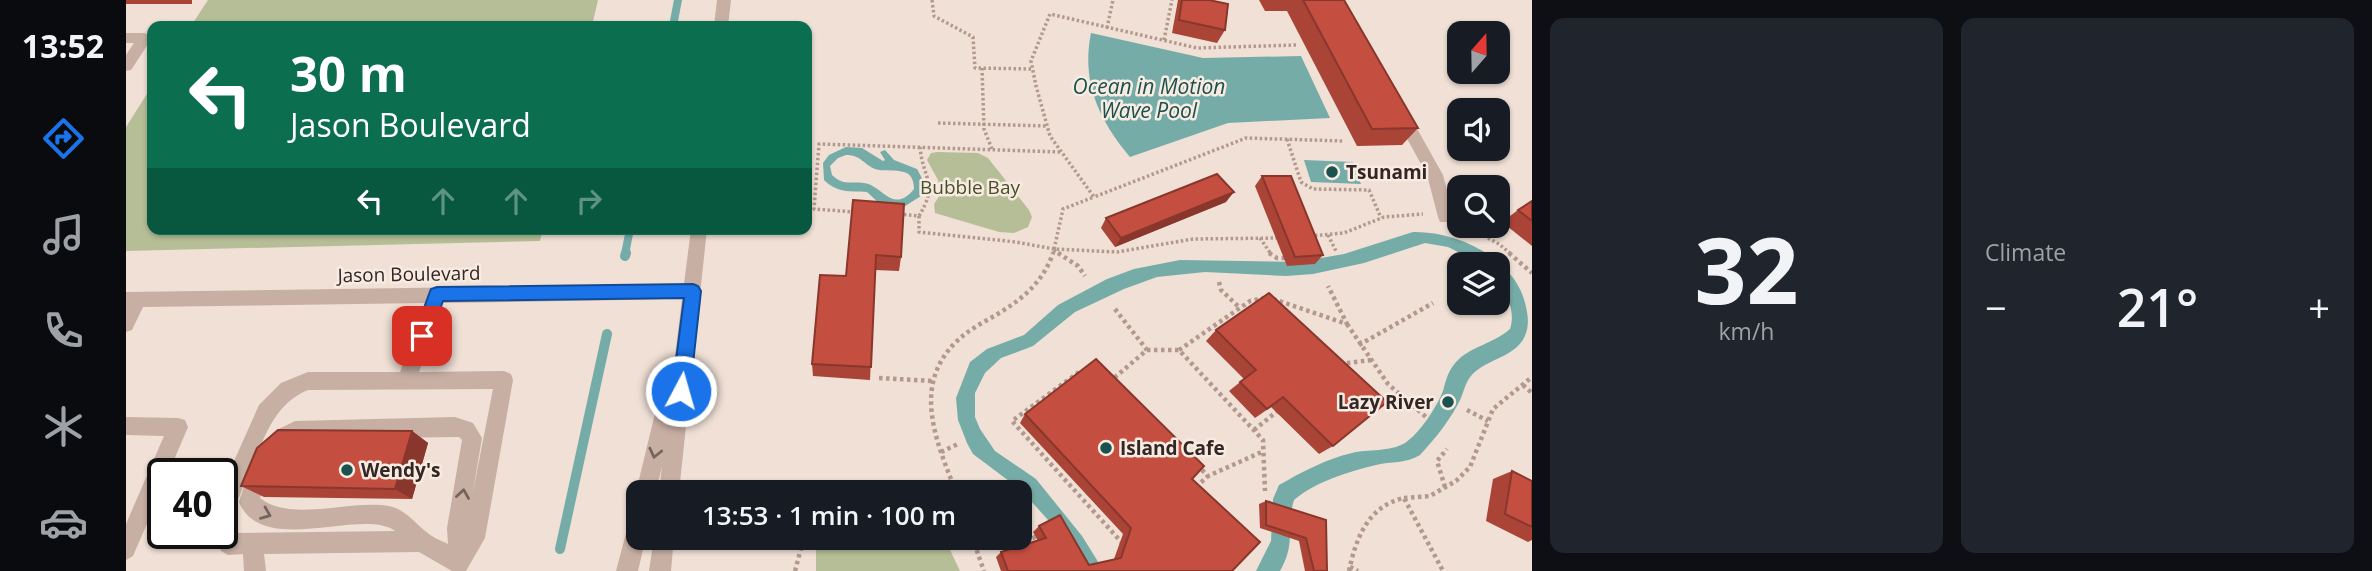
<!DOCTYPE html>
<meta charset="utf-8">
<style>
:root{--surface:#171b24;--page:#20242c;--text:#f1f3f6;--muted:#9ea1a6;--accent:#1a73e8}
body{margin:0;font-family:"Open Sans",sans-serif;background:var(--page);color:var(--text);height:100vh;display:flex;flex-direction:column;font-size:26px;white-space:nowrap}
*{box-sizing:border-box;margin:0}
p{font-size:23px;color:var(--muted)}
.icon{flex:none;width:38px;height:38px;fill:none;stroke:currentColor;stroke-width:2;stroke-linecap:round;stroke-linejoin:round}
.map{position:relative;flex:1;overflow:hidden}
.side{display:flex;flex-direction:column;gap:18px;padding:18px;background:#0d0f14;width:840px}
.side>*{flex:none}
.top-card{position:absolute;left:21px;top:21px;width:665px;height:214px;border-radius:14px;box-shadow:0 2px 5px #0004;background:#0b6e4f;color:#fff;overflow:hidden}
.needle{width:46px;rotate:20deg}
.tools{position:absolute;left:1321px;top:21px;display:grid;gap:14px}
.tools a{display:grid;place-items:center;width:63px;height:63px;border-radius:14px;background:var(--surface);box-shadow:0 2px 5px #0004;font-size:35px}
.speed{position:absolute;left:21px;top:458px;display:flex;gap:14px;font-size:35px;font-weight:700;text-align:center}
.speed>*{display:grid;place-content:center;width:91px;height:91px;border-radius:50%;background:var(--surface);box-shadow:0 2px 5px #0004;line-height:1}
.speed .limit{border:4px solid #111;border-radius:10px;background:#fff;color:#111}
.pin{position:absolute;display:grid;place-items:center;width:60px;height:60px;color:#fff;margin:-30px;border-radius:14px;box-shadow:0 4px 10px #0006}
.me{position:absolute;width:77px;margin:-38px;rotate:6deg;stroke-linejoin:round;filter:drop-shadow(0 0 5px #0008)}
.turn{display:flex;align-items:center;gap:24px;height:147px;padding:0 28px;font-size:32px}
.turn .icon{width:91px;height:91px;stroke-width:2.5}
.turn b{display:block;font-size:49px;line-height:60px}
.lanes{display:flex;align-items:center;height:66px;padding:0 28px;background:#0003;justify-content:center;gap:35px;direction:ltr}
.lanes .off{opacity:.35}
.big{font-size:52px;font-weight:600;line-height:1.1}
.side .card{flex:1;display:flex;flex-direction:column;justify-content:center;gap:10px;min-width:0;padding:0 24px;border-radius:14px;background:var(--page)}
.side .dial{align-items:center;gap:0}
.dial b{font-size:91px;line-height:1}
.heat{display:flex;justify-content:space-between;align-items:center;font-size:38px;direction:ltr}
.side .tiles{flex:1;display:grid;gap:18px;grid-template-columns:repeat(2,1fr)}
.trip{position:absolute;left:500px;top:480px;width:406px;height:70px;border-radius:14px;background:var(--surface);box-shadow:0 2px 5px #0004;font-weight:600;line-height:70px;text-align:center}
main{display:flex;flex:1;min-height:0}
.tab-bar{display:flex;flex-direction:column;width:126px;justify-content:space-around;align-items:center;background:#090b0e;color:var(--muted)}
.tab-bar .icon{width:49px;height:49px}
.tab-bar .current{color:var(--accent)}
.tab-bar b{font-size:32px;color:var(--text)}
.map>svg:first-child{display:block}
</style>
<main>
<nav class="tab-bar">
<b>13:52</b>
<svg class="icon current" aria-label="directions" viewBox="0 0 24 24"><path d="M12 3l9 9-9 9-9-9zM9 14v-3h6M13 9l2 2-2 2"/></svg>
<svg class="icon" aria-label="music" viewBox="0 0 24 24"><path d="M9 18V5l10-2v13"/><circle cx="6" cy="18" r="3"/><circle cx="16" cy="16" r="3"/></svg>
<svg class="icon" aria-label="phone" viewBox="0 0 24 24"><path d="M5 4h4l2 5-3 2q2 4 5 5l2-3 5 2v4C11 20 4 13 5 4z"/></svg>
<svg class="icon" aria-label="climate" viewBox="0 0 24 24"><path d="M12 3v18M4 7l16 10M4 17L20 7"/></svg>
<svg class="icon" aria-label="car" viewBox="0 0 24 24"><path d="M5 17H2v-5l4-1 3-4h7l3 4 3 1v5h-3M9 17h6M6 11h13"/><circle cx="7" cy="17" r="2"/><circle cx="17" cy="17" r="2"/></svg>
</nav>
<div class="map">
<svg width="1406" height="571" viewBox="0 0 1406 571">
<rect width="100%" height="100%" fill="#f0e0d6"/>
<g fill="#b6be97">
<polygon points="82,0 472,0 466,26 65,26"/>
<polygon points="26,86 26,229 417,229 414,241 0,251 0,127"/>
<polygon points="811,152 852,153 862,158 903,210 906,217 902,227 888,233 873,232 809,213 808,204 814,195 812,180 801,160 805,153"/>
<polygon points="694,537 818,537 834,571 690,571 690,548"/>
</g>
<g fill="#76aca8" fill-rule="evenodd">
<path d="M965,33l112,25 98,-2 29,62 -102,5 -98,34c-31,-37 -49,-75 -39,-124z"/>
<path d="M720,147l16,1 21,13 2,-1 -5,-8 5,-2 9,10 23,9 7,13 -3,14 -19,12 -22,-4 -13,-12c-18,-1 -30,1 -43,-12l-1,-17 6,-8zM720,155c15,0 17,9 29,14 15,5 39,-6 39,20 -21,26 -32,-4 -50,-6 -14,-2 -21,3 -32,-8l-2,-9 8,-8z"/>
<polygon points="1178,160 1227,162 1235,184 1185,182"/>
<path d="M1287,232c45,-1 104,27 113,75 2,8 3,18 0,26 -7,22 -34,25 -50,38 -10,8 -11,17 -15,27 -9,20 -27,42 -41,57 -14,9 -29,6 -44,10 -26,6 -61,17 -82,35 -9,28 3,42 -14,71h-24l15,-30 2,-42 6,-14c23,-13 47,-26 73,-32 16,-4 38,-1 53,-10 14,-9 32,-36 38,-52 3,-11 5,-20 13,-29 15,-16 37,-18 54,-33 8,-25 -12,-41 -12,-65h-16l-34,-17 -23,-4 -61,20 -51,11 -27,2 -81,-4 -48,5 -33,12 -49,23 -42,34 -32,12 -16,15 -10,20v24l5,12 15,22 41,28 46,57 15,24 4,11h-23l-29,-50 -28,-31 -48,-36 -6,-11 -9,-23 -2,-22 14,-36 17,-13 37,-14 34,-30 49,-26 27,-10 46,-9 118,2 46,-8z"/>
</g>
<g fill="none" stroke-linecap="round" stroke-linejoin="round">
<g stroke="#76aca8" stroke-width="8">
<polyline points="547,26 552,0"/>
<polyline points="499,254 504,229"/>
</g>
<g stroke="#76aca8" stroke-width="10">
<polyline points="499,256 500,253"/>
<polyline points="434,549 481,334"/>
</g>
<g stroke="#b3998d" stroke-width="3.5" stroke-dasharray="2.5 2.5" stroke-linecap="butt">
<polyline points="806,0 808,16 847,37 849,68 907,69"/>
<polyline points="981,28 987,0"/>
<polyline points="1038,40 1046,0"/>
<polyline points="1170,45 1071,48 924,14 905,61 910,86 924,136 968,197 1120,138 1217,141"/>
<polyline points="856,68 858,129 866,149"/>
<polyline points="812,123 921,126"/>
<polyline points="1161,139 1175,182 1187,189 1243,190 1255,218"/>
<polyline points="729,212 688,209 693,144 935,152"/>
<polyline points="773,214 793,216 793,232 890,242 928,249 991,252 1067,239 1154,238"/>
<path d="M793,216c20,-33 4,-36 1,-69"/>
<polyline points="1340,226 1373,244 1385,254"/>
<polyline points="1202,235 1210,251"/>
<polyline points="1184,236 1218,233 1258,217 1297,214"/>
<polyline points="1134,238 1145,254"/>
<polyline points="928,250 935,254"/>
<polyline points="927,254 937,209 968,197"/>
</g>
<g stroke="#b3998d" stroke-width="4.5" stroke-dasharray="3.5 3.5" stroke-linecap="butt">
<polyline points="932,253 952,266 959,276"/>
<polyline points="1143,253 1151,258 1161,258"/>
<polyline points="1383,253 1406,273"/>
<polyline points="1093,282 1095,290 1114,308"/>
<polyline points="1147,299 1221,324 1202,286"/>
<polyline points="989,309 1021,350 988,378 990,380"/>
<polyline points="1221,324 1262,384 1300,417"/>
<polyline points="1233,345 1307,303"/>
<polyline points="1021,350 1053,350 1137,440 1139,491"/>
<polyline points="1053,350 1124,301 1139,298"/>
<polyline points="1214,364 1245,360"/>
<polyline points="953,372 886,421 998,545"/>
<polyline points="753,378 807,381"/>
<polyline points="1397,385 1406,393"/>
<polyline points="1341,410 1362,421"/>
<polyline points="1128,430 1154,409"/>
<polyline points="815,452 834,443"/>
<polyline points="1071,465 1082,476 1138,451"/>
<polyline points="1070,487 1082,476"/>
<polyline points="1319,487 1311,461 1321,449"/>
<path d="M830,492c-19,-49 -45,-106 0,-150 13,-13 30,-21 45,-30 24,-15 43,-32 52,-59"/>
<polyline points="1278,498 1304,496 1330,481 1344,467 1367,409 1406,377"/>
<polyline points="894,533 902,544"/>
<polyline points="846,537 858,571"/>
<polyline points="900,541 914,535"/>
<polyline points="1224,567 1232,571"/>
<polyline points="669,571 678,537"/>
<path d="M1223,571c7,-33 19,-65 55,-73l39,73"/>
</g>
<g fill="#c7afa3" fill-rule="evenodd">
<polygon points="591,0 605,0 602,26 588,26"/>
<polygon points="0,33 19,33 26,38 5,70 0,71 0,55 8,43 0,43"/>
<polygon points="1275,107 1280,109 1317,175 1328,217 1326,222 1314,222 1312,217 1301,175 1267,113"/>
<path d="M565,229h16l-28,263h-20l3,-26 -6,26h-17v7l-3,-7 29,-120 2,-6 7,-2 8,-65 -239,4 -24,69 85,-1 7,3 2,6 -28,158 -19,33h-14l-33,-19 -155,2 2,17h-22l-1,-17 -15,1 -7,-4 -6,-17h7v-46l37,-83 22,-22 27,-11h92l25,-69 -282,4 -11,23 -6,2v-40l558,-8zM367,389l-21,108 10,-59 -9,-15 -18,-6 -160,4 -20,10 -3,7 3,7 7,2 16,-8 161,-2 3,3 -15,88 1,16c-6,-3 -14,-6 -19,-10 -14,-10 -22,-24 -40,-28 -38,-7 -98,17 -129,-8l9,-27 -3,-7 -7,-3 -6,3c13,-31 23,-61 55,-74zM120,480l-7,22c23,56 123,5 156,29l-159,2 -4,-19z"/>
<polygon points="0,417 52,418 59,420 62,427 42,474 37,474 37,487 7,556 0,560 0,524 38,436 0,435"/>
<polygon points="513,512 513,537 520,537 512,571 490,571 503,522 506,515"/>
<polygon points="528,537 548,537 545,571 523,571"/>
</g>
</g>
<g fill="#a94437">
<rect x="0" y="0" width="66" height="4"/>
<polygon points="1052,0 1083,0 1099,30 1091,43 1046,33"/>
<polygon points="1133,0 1218,0 1292,128 1276,145 1231,146 1161,11 1139,11"/>
<polygon points="1136,176 1197,255 1189,264 1161,266 1129,186"/>
<polygon points="727,200 775,257 773,271 749,270 744,380 687,376 686,364 720,276"/>
<polygon points="1406,201 1406,246 1376,222 1392,210"/>
<polygon points="1100,202 989,247 975,228 980,218"/>
<polygon points="1090,330 1207,446 1193,454 1145,407 1129,418 1103,391 1118,379 1080,341"/>
<polygon points="899,414 1066,479 1106,571 875,571 870,557 875,552 912,541 907,532 913,526 963,565 988,559 997,534 894,423"/>
<polygon points="286,431 302,443 286,499 138,497 115,486"/>
<polygon points="1386,471 1406,481 1406,540 1402,542 1360,521 1367,479"/>
<polygon points="1140,501 1200,520 1201,571 1179,571 1173,541 1134,528 1133,504"/>
</g>
<g fill="#89372d">
<polygon points="1108,192 1100,202 989,247 995,238"/>
<polygon points="286,431 302,443 286,499 269,489"/>
</g>
<g fill="#c44f40" stroke="#89372d" stroke-width="2">
<polygon points="1056,0 1083,0 1102,4 1099,30 1053,20"/>
<polygon points="1177,0 1218,0 1292,128 1246,129"/>
<polygon points="1091,174 1108,192 995,238 980,218"/>
<polygon points="1136,176 1165,176 1197,255 1169,257"/>
<polygon points="727,200 778,204 775,257 750,255 745,367 686,364 694,275 720,276"/>
<polygon points="1406,201 1406,221 1392,210"/>
<polygon points="1143,293 1261,402 1207,446 1157,397 1141,409 1114,382 1130,370 1090,330"/>
<polygon points="970,359 1078,466 1066,479 1134,542 1106,571 882,571 875,552 920,538 913,526 934,515 963,565 995,558 1005,528 899,414"/>
<polygon points="152,430 286,431 269,489 115,486 131,448"/>
<polygon points="1386,471 1406,481 1406,527 1379,514"/>
<polygon points="1140,501 1200,520 1201,571 1188,571 1180,538 1140,525"/>
</g>
<defs><path id="oneway-chevron" d="M-2-3.5L2.5 0L-2 3.5" fill="none" stroke-width="1.6" stroke-linecap="round" stroke-linejoin="round" transform="scale(1.75)"/></defs>
<g stroke="#75645e">
<use href="#oneway-chevron" transform="translate(529 453) rotate(103)"/>
<use href="#oneway-chevron" transform="translate(337 494) rotate(-81)"/>
<use href="#oneway-chevron" transform="translate(140 514) rotate(22)"/>
</g>
<polygon fill="#1a73e8" stroke="#114b97" stroke-width="2" points="567,284 572,286 575,291 564,391 561,397 555,399 549,397 546,391 558,298 317,301 302,342 296,344 290,342 288,336 303,294 305,289 311,287"/>
<g fill="#1b524f" stroke="#f8ebe2" stroke-width="2.5">
<circle cx="1206" cy="172" r="7"/>
<circle cx="1322" cy="402" r="7"/>
<circle cx="980" cy="448" r="7"/>
<circle cx="221" cy="470" r="7"/>
</g>
<g text-anchor="middle" dominant-baseline="central" stroke-width="5" stroke-linejoin="round" paint-order="stroke">
<g font-size="19" font-weight="bold" fill="#322725" stroke="#f8ebe2" text-anchor="start">
<text x="1220" y="172">Tsunami</text>
<text x="1308" y="402" text-anchor="end">Lazy River</text>
<text x="994" y="448">Island Cafe</text>
<text x="235" y="470">Wendy's</text>
</g>
<g font-size="19" fill="#475029" stroke="#f8ebe2">
<text x="844" y="187">Bubble Bay</text>
</g>
<g font-size="19" fill="#322725" stroke="#f8ebe2">
<text transform="translate(283 274) rotate(-1)">Jason Boulevard</text>
</g>
<g font-size="21" font-style="italic" fill="#1b524f" stroke="#f8ebe2">
<text x="1023" y="86">Ocean in Motion<tspan x="1023" dy="24">Wave Pool</tspan></text>
</g>
</g>
</svg>
<div class="tools">
<a><svg class="needle" viewBox="-14 -14 28 28"><path d="M0-13l5 13h-10z" fill="#e53935"/><path d="M0 13l5-13h-10z" fill="#9ea1a6"/></svg></a>
<a><svg class="icon" aria-label="sound" viewBox="0 0 24 24"><path d="M4 9h4l5-4v14l-5-4H4zM17 9q2 3 0 6"/></svg></a>
<a><svg class="icon" aria-label="search" viewBox="0 0 24 24"><circle cx="10" cy="10" r="6"/><path d="M15 15l6 6"/></svg></a>
<a><svg class="icon" aria-label="layers" viewBox="0 0 24 24"><path d="M12 4l9 5-9 5-9-5zM3 14l9 5 9-5"/></svg></a>
</div>
<div class="speed"><div class="limit">40</div></div>
<div class="pin" style="left:296px;top:336px;background:#d93025"><svg class="icon" aria-label="arrive" viewBox="0 0 24 24"><path d="M6 21V4h12l-3 4 3 4H6"/></svg></div>
<svg class="me" style="left:555px;top:391px" viewBox="-20 -20 40 40"><circle r="17" fill="#1a73e8" stroke="#fff" stroke-width="3"/><path d="M0-11L8 9 0 5-8 9z" fill="#fff"/></svg>
<div class="trip">13:53 · 1 min · 100 m</div>
<div class="top-card">
<div class="turn"><svg class="icon" aria-label="left" viewBox="0 0 24 24"><path d="M17 20v-9H6M10 6l-5 5 5 5"/></svg><div><b>30 m</b>Jason Boulevard</div></div>
<div class="lanes"><svg class="icon" aria-label="left" viewBox="0 0 24 24"><path d="M17 20v-9H6M10 6l-5 5 5 5"/></svg><svg class="icon off" aria-label="ahead" viewBox="0 0 24 24"><path d="M12 20V5M6 11l6-6 6 6"/></svg><svg class="icon off" aria-label="ahead" viewBox="0 0 24 24"><path d="M12 20V5M6 11l6-6 6 6"/></svg><svg class="icon off" aria-label="right" viewBox="0 0 24 24"><path d="M7 20v-9h11M14 6l5 5-5 5"/></svg></div>
</div>
</div>
<section class="side">
<div class="tiles">
<div class="card dial"><b>32</b><p>km/h</p></div>
<div class="card"><p>Climate</p>
<div class="heat"><a>−</a><b class="big">21°</b><a>+</a></div>
</div>
</div>
</section>
</main>
